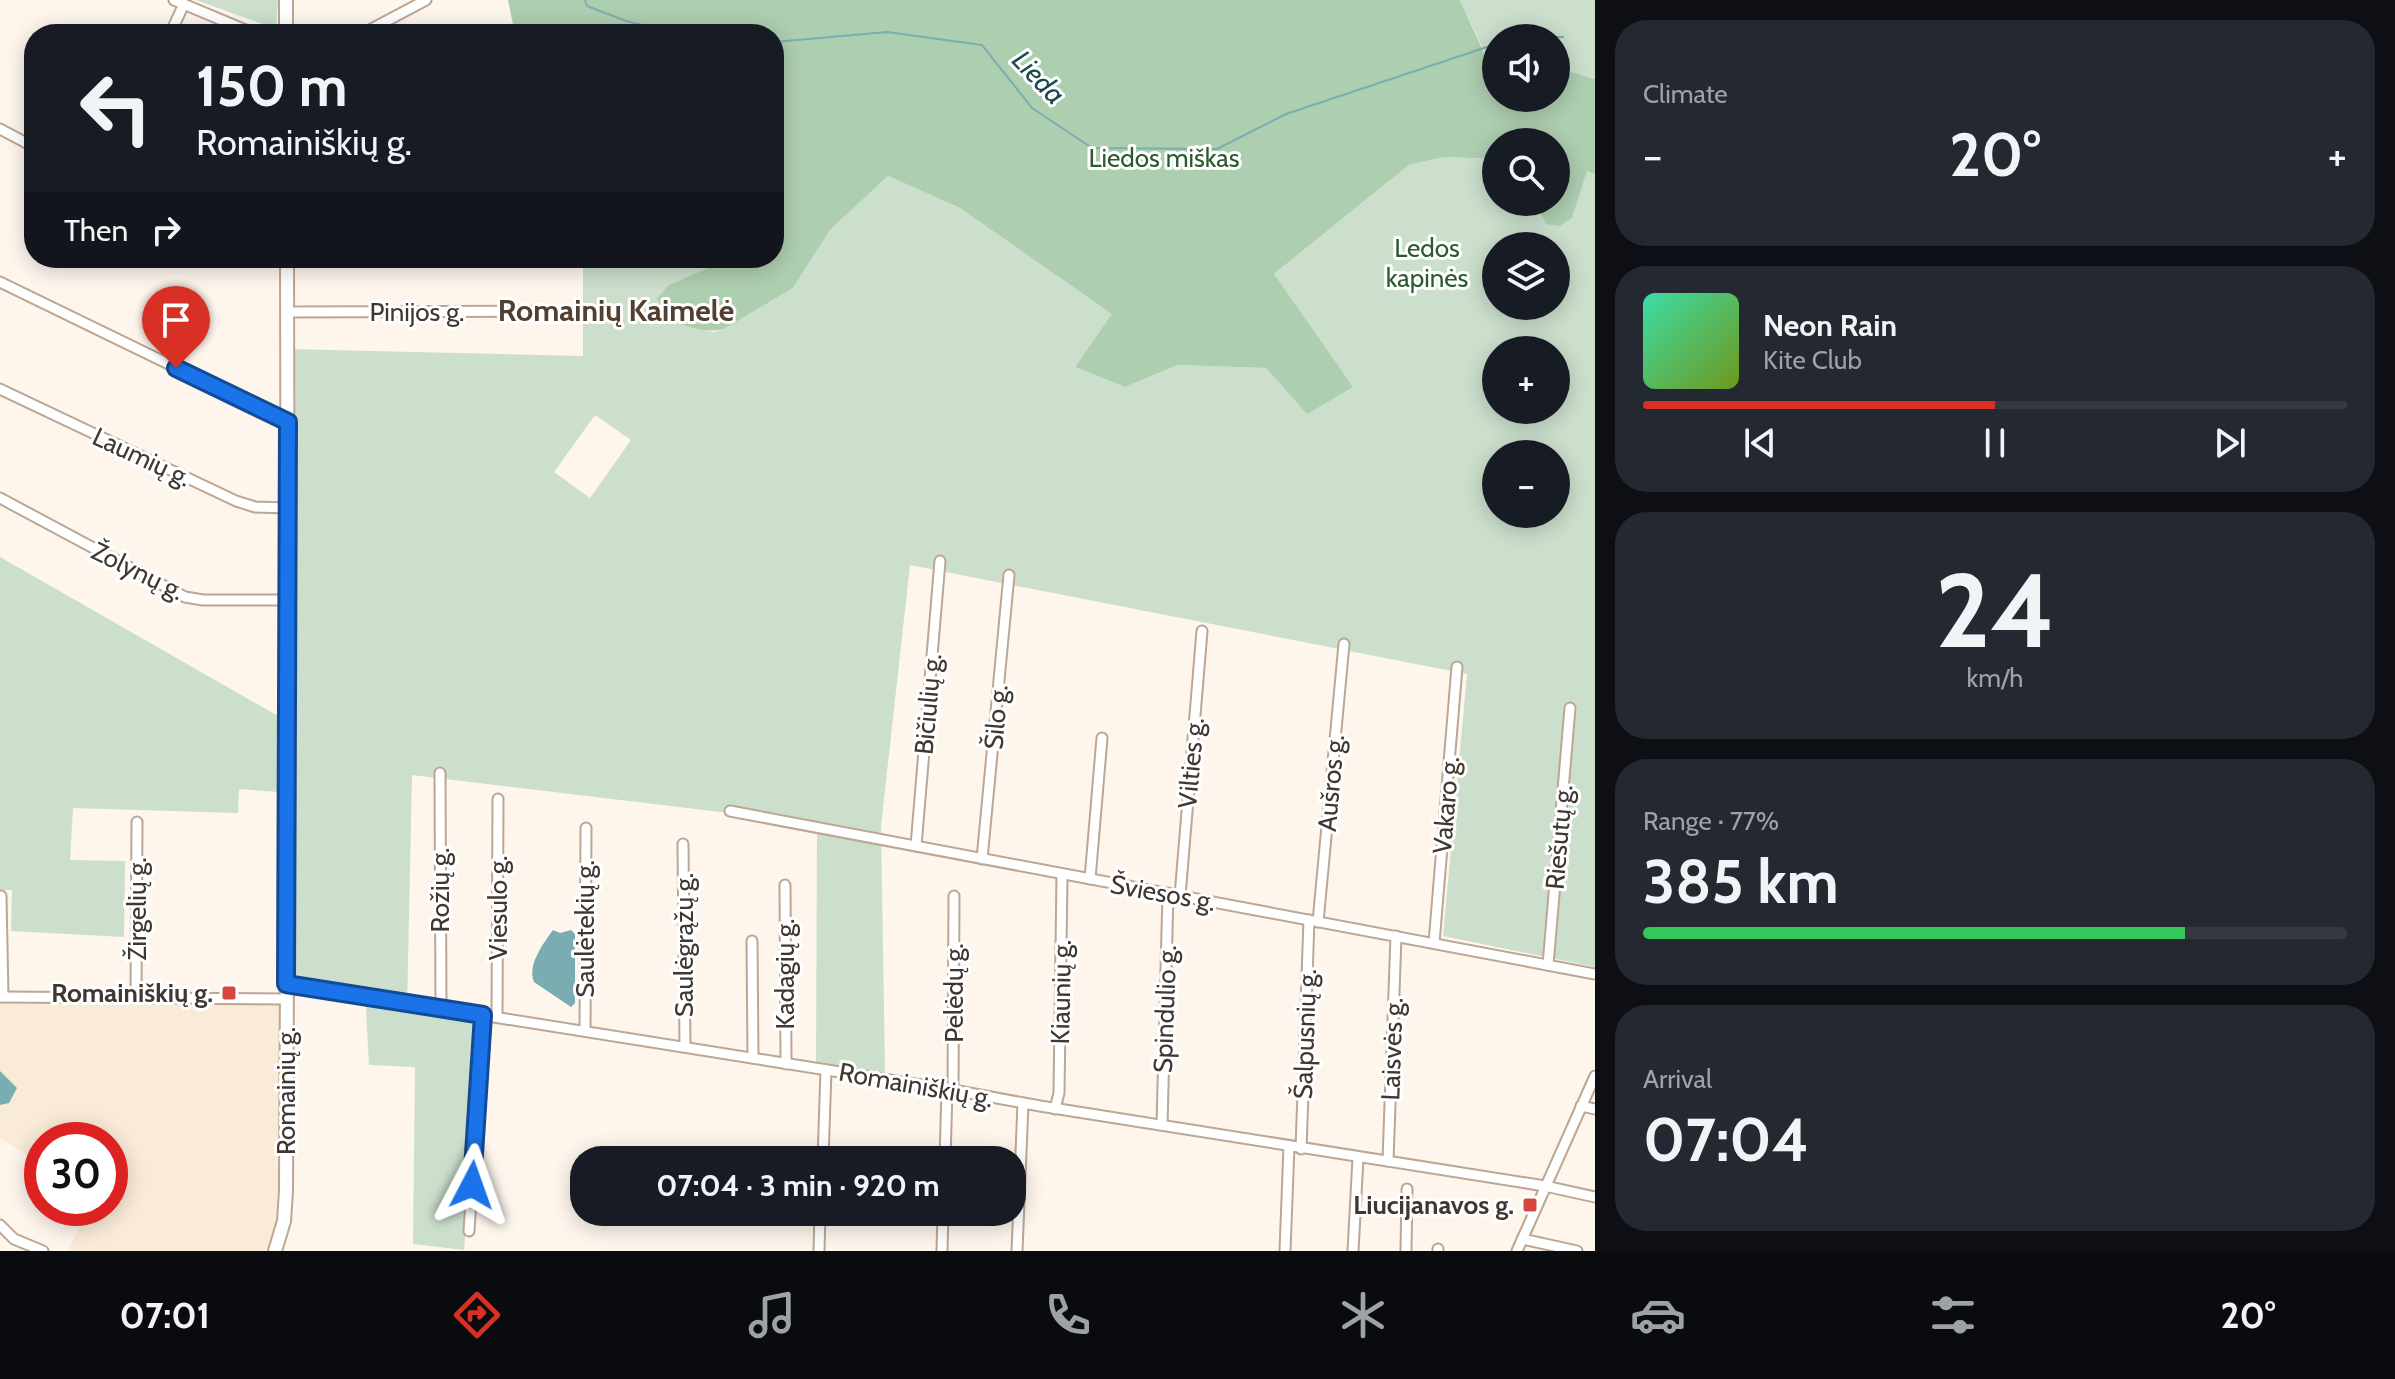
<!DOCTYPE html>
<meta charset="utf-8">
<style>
:root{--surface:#171b24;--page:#242831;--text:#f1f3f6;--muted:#9ea1a6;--line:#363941;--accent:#d93025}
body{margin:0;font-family:Cabin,sans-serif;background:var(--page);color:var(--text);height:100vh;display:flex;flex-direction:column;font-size:30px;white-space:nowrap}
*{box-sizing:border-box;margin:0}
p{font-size:26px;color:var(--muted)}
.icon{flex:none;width:44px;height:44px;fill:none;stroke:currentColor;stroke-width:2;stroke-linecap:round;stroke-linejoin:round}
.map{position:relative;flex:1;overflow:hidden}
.sheet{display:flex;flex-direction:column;gap:20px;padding:20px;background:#0d0f14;width:800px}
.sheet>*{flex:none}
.hud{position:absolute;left:24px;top:24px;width:760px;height:244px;border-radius:32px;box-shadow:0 4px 20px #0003;background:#171b24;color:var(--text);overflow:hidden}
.buttons{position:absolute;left:1482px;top:24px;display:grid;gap:16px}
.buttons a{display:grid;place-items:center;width:88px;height:88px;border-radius:50%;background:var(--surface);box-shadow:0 4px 20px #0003;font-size:40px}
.speed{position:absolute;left:24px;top:1122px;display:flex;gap:16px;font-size:40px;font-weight:700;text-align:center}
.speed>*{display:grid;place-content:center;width:104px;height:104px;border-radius:50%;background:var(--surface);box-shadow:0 4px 20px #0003;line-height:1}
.speed .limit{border:12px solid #d22;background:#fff;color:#111}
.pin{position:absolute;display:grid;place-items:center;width:68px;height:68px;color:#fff;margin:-82px -34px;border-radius:50% 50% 50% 0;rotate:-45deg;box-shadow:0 0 8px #0007}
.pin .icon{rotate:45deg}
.me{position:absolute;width:88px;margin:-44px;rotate:4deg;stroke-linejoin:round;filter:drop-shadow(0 0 6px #0008)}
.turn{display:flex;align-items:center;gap:28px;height:168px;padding:0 40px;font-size:36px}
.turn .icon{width:104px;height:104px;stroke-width:2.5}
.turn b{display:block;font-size:56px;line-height:68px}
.then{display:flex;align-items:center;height:76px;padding:0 40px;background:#0003;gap:16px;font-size:30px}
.big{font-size:60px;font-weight:800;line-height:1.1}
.sheet .tile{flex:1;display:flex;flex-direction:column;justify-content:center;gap:12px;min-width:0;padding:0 28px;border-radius:32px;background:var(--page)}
.sheet .dial{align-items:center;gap:0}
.dial b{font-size:104px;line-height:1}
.song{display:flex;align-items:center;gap:24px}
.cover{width:96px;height:96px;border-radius:12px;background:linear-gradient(135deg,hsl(160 70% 55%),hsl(80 70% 35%))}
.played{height:8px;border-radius:4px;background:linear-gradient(90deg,var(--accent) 50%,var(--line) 50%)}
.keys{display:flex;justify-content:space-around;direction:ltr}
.heat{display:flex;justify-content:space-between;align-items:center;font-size:44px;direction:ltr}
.charge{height:12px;border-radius:6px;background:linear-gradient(90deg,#34c759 77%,var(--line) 0)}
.trip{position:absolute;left:570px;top:1146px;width:456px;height:80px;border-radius:32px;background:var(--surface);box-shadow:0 4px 20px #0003;font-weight:800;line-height:80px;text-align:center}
.menu{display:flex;height:128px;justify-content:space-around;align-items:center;background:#090b0e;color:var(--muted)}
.menu .icon{width:56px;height:56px}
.menu .active{color:var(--accent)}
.menu b{font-size:36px;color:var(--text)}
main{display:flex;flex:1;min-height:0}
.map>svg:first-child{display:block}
</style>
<main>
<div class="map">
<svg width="1595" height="1251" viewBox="0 0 1595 1251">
<rect width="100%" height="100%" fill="#fef5ed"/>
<polygon fill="#f9ebd7" points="0,1000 283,1002 281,1214 269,1251 68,1251 88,1208 110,1208 110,1140 42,1140 42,1165 0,1138"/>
<g fill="#cbdfcc" fill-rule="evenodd">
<polygon points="196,0 278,0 276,29"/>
<polygon points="1460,0 1595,0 1595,79 1556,67 1556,38 1496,38 1496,54 1485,53"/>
<path d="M1444,157l52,2v43h39l11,22 26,-6 15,-48 8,4v793l-152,-31 24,-262 -557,-109 -29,261 4,247 -69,-10 1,-229 -88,-21 -317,-38 -5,233 74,14 -17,228 -51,-6 2,-177 -46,-2 -4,-75 -83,-12 -3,-186 -40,-3 -1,24 -165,-5 -3,52 55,1 -1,76 -113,-6 1,-41h-12v-333l285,163 2,-371 296,7v-98h149l-61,63 33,9 10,2 10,-3 69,-41 37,-58 58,-54 72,32 153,106 -38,53 50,20 53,-22 88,3 87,19 -80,-112 136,-110zM1496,246h60v60h-60zM1496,350h60v60h-60zM595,415l36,25 -41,58 -36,-26zM1496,454h60v60h-60z"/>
</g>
<path fill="#aeceb0" d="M508,0h952l24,53 12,1v44h60v-31l39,12v95l-8,-3 -15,47 -12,8 -14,-2 -11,-22h21v-60h-60v17l-52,-2 -35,8 -135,109 79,113 -46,27 -41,-46 -88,-3 -53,22 -50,-20 37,-53 -152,-106 -72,-32 -58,54 -37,58 -69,41c-18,5 -36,-3 -53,-8l-14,-22 12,-14 63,-27h42v-224h-259z"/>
<g fill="#7aadb2">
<path d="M553,930l7,3 11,-3 4,4v69l-4,4 -37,-25c-7,-17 9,-38 19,-52z"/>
<polygon points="0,1071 17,1088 9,1103 0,1105"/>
</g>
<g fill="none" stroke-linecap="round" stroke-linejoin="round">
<g stroke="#7aadb2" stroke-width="2">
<polyline points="585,0 587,6 626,21 677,34"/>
<polyline points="1524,38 1563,37"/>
<polyline points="774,42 887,32 982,45 1032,108 1092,148 1217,149 1286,114 1496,44"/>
</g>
<g stroke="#bca694" stroke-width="13">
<g id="minor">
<polyline points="174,0 255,34"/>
<polyline points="170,34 184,4"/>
<polyline points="362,34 426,0"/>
<polyline points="0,129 34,147"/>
<polyline points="0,282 288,422"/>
<polyline points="287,312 548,311"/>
<polyline points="0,389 236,501 255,507 288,508"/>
<polyline points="0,498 185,597 203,600 287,600"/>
<polyline points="440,773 441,1008"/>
<polyline points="730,811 1595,974"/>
<polyline points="683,844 685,1046"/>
<polyline points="916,846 940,561"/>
<polyline points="982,859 1009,575"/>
<polyline points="1090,879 1102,738"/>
<polyline points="785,885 786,1064"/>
<polyline points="1,896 3,997"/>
<polyline points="1180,896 1202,631"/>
<polyline points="1318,922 1344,644"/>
<polyline points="752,941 753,1058"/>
<polyline points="1434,943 1457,667"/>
<polyline points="1548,965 1570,708"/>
<polyline points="286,984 953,1090 1040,1106 1545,1186 1595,1197"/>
<polyline points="0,997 286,999"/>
<polyline points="136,997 137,822"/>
<polyline points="497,1017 498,799"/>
<polyline points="585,1030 586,828"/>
<polyline points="953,1090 954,896"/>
<polyline points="1581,1106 1595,1109"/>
<polyline points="1055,1109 1059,1093 1062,875"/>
<polyline points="1162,1125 1168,893"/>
<polyline points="1301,1149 1309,920"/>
<polyline points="823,1160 826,1070"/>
<polyline points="945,1160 947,1089"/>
<polyline points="1388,1161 1396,936"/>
<polyline points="0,1225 14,1239 43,1251"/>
<polyline points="469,1231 483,1015"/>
<polyline points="1522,1239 1577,1251"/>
<polyline points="819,1251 820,1212"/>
<polyline points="942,1251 943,1212"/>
<polyline points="1017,1251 1023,1103"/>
<polyline points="1285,1251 1289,1146"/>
<polyline points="1353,1251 1358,1158"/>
<polyline points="1406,1251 1407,1189"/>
<polyline points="1438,1251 1438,1249"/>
<polyline points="1517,1251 1595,1076"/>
</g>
</g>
<g stroke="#bca694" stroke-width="16">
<g id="secondary">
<polyline points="286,34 286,0"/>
<polyline points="275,1251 284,1221 286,1191 288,752 287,258"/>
</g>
</g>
<use href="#minor" stroke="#fff" stroke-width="9"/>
<use href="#secondary" stroke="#fff" stroke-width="12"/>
</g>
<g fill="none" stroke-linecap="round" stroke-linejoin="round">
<g stroke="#114b97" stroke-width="20">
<polyline id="route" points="176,368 288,422 286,984 483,1015 472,1185"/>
</g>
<use href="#route" stroke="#1a73e8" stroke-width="14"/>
</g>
<g fill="#d6483d" stroke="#fff" stroke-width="3">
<rect x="221" y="985" width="16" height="16" rx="4"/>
<rect x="1522" y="1197" width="16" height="16" rx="4"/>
</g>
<g text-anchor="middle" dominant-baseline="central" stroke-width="6" stroke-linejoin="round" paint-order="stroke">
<g font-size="26" fill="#2b5a31" stroke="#fff">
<text x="1164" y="158">Liedos miškas</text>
<text x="1427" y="248">Ledos<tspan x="1427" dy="30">kapinės</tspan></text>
</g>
<g font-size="26" fill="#403730" stroke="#fff">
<text x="417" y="312">Pinijos g.</text>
<text transform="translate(142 457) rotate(25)">Laumių g.</text>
<text transform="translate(138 571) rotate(26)">Žolynų g.</text>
<text transform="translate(928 704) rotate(-85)">Bičiulių g.</text>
<text transform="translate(996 717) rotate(-85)">Šilo g.</text>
<text transform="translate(1191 763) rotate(-85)">Vilties g.</text>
<text transform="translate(1331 783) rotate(-85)">Aušros g.</text>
<text transform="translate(1446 805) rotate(-85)">Vakaro g.</text>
<text transform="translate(1559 837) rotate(-85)">Riešutų g.</text>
<text transform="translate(440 890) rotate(-90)">Rožių g.</text>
<text transform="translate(1163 893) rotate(10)">Šviesos g.</text>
<text transform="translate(498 908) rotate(-90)">Viesulo g.</text>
<text transform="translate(137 909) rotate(-90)">Žirgelių g.</text>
<text transform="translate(585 929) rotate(-90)">Saulėtekių g.</text>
<text transform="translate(684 945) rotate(-90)">Saulėgrąžų g.</text>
<text transform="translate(785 974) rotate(-90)">Kadagių g.</text>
<text transform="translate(1061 992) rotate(-89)">Kiaunių g.</text>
<text transform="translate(954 993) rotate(-90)">Pelėdų g.</text>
<text transform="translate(1165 1009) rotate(-88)">Spindulio g.</text>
<text transform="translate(1305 1034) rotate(-88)">Šalpusnių g.</text>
<text transform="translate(1392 1049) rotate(-88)">Laisvės g.</text>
<text transform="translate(916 1085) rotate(10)">Romainiškių g.</text>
<text transform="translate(286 1091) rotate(-90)">Romainių g.</text>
</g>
<g font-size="26" font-weight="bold" fill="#403730" stroke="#fff" text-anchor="end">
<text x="213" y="993">Romainiškių g.</text>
<text x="1514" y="1205">Liucijanavos g.</text>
</g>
<g font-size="28" font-style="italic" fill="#1b494d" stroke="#fff">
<text transform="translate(1039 77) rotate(46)">Lieda</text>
</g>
<g font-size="30" font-weight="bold" fill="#513f2f" stroke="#fff">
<text x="616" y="310">Romainių Kaimelė</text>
</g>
</g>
</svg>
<div class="buttons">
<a><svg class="icon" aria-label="sound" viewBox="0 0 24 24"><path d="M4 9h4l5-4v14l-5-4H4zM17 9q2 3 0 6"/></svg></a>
<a><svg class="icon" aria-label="search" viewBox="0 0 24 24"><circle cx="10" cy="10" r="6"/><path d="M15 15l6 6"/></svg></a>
<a><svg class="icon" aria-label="layers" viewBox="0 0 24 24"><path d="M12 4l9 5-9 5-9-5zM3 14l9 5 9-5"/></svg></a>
<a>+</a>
<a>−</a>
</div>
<div class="speed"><div class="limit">30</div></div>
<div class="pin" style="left:176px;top:368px;background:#d93025"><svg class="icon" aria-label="arrive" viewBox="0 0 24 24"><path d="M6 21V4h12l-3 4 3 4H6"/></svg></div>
<svg class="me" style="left:472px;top:1185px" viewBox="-20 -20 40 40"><path d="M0-17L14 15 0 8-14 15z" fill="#1a73e8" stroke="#fff" stroke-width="4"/></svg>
<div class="trip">07:04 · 3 min · 920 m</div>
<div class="hud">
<div class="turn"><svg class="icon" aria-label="left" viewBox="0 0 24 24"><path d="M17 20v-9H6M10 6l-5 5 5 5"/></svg><div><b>150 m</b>Romainiškių g.</div></div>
<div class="then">Then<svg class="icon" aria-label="right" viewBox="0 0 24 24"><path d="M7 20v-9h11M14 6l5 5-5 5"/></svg></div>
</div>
</div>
<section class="sheet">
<div class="tile"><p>Climate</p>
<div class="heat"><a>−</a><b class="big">20°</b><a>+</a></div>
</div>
<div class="tile">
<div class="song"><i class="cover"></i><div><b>Neon Rain</b><p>Kite Club</p></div></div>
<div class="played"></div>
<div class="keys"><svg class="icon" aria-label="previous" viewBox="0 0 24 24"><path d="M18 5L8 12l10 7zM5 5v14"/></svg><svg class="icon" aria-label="pause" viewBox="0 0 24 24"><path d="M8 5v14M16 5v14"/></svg><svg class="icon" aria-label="next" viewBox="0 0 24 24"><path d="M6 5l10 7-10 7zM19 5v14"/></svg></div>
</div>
<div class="tile dial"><b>24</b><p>km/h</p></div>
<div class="tile"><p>Range · 77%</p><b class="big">385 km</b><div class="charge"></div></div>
<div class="tile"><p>Arrival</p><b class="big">07:04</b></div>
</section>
</main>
<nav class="menu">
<b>07:01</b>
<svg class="icon active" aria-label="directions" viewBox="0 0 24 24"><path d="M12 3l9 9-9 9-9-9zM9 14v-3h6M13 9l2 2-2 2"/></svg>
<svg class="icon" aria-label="music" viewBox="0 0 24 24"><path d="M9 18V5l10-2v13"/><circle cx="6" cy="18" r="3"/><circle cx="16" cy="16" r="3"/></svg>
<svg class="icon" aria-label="phone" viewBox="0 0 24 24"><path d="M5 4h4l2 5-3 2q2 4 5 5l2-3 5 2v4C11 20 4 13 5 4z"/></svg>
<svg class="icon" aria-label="climate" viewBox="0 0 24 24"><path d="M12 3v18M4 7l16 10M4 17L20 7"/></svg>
<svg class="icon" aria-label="car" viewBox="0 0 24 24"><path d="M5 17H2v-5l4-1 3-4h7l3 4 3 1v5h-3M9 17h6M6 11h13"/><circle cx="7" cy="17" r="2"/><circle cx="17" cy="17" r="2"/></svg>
<svg class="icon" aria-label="filters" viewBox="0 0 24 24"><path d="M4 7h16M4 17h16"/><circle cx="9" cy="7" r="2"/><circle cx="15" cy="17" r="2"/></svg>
<b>20°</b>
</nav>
